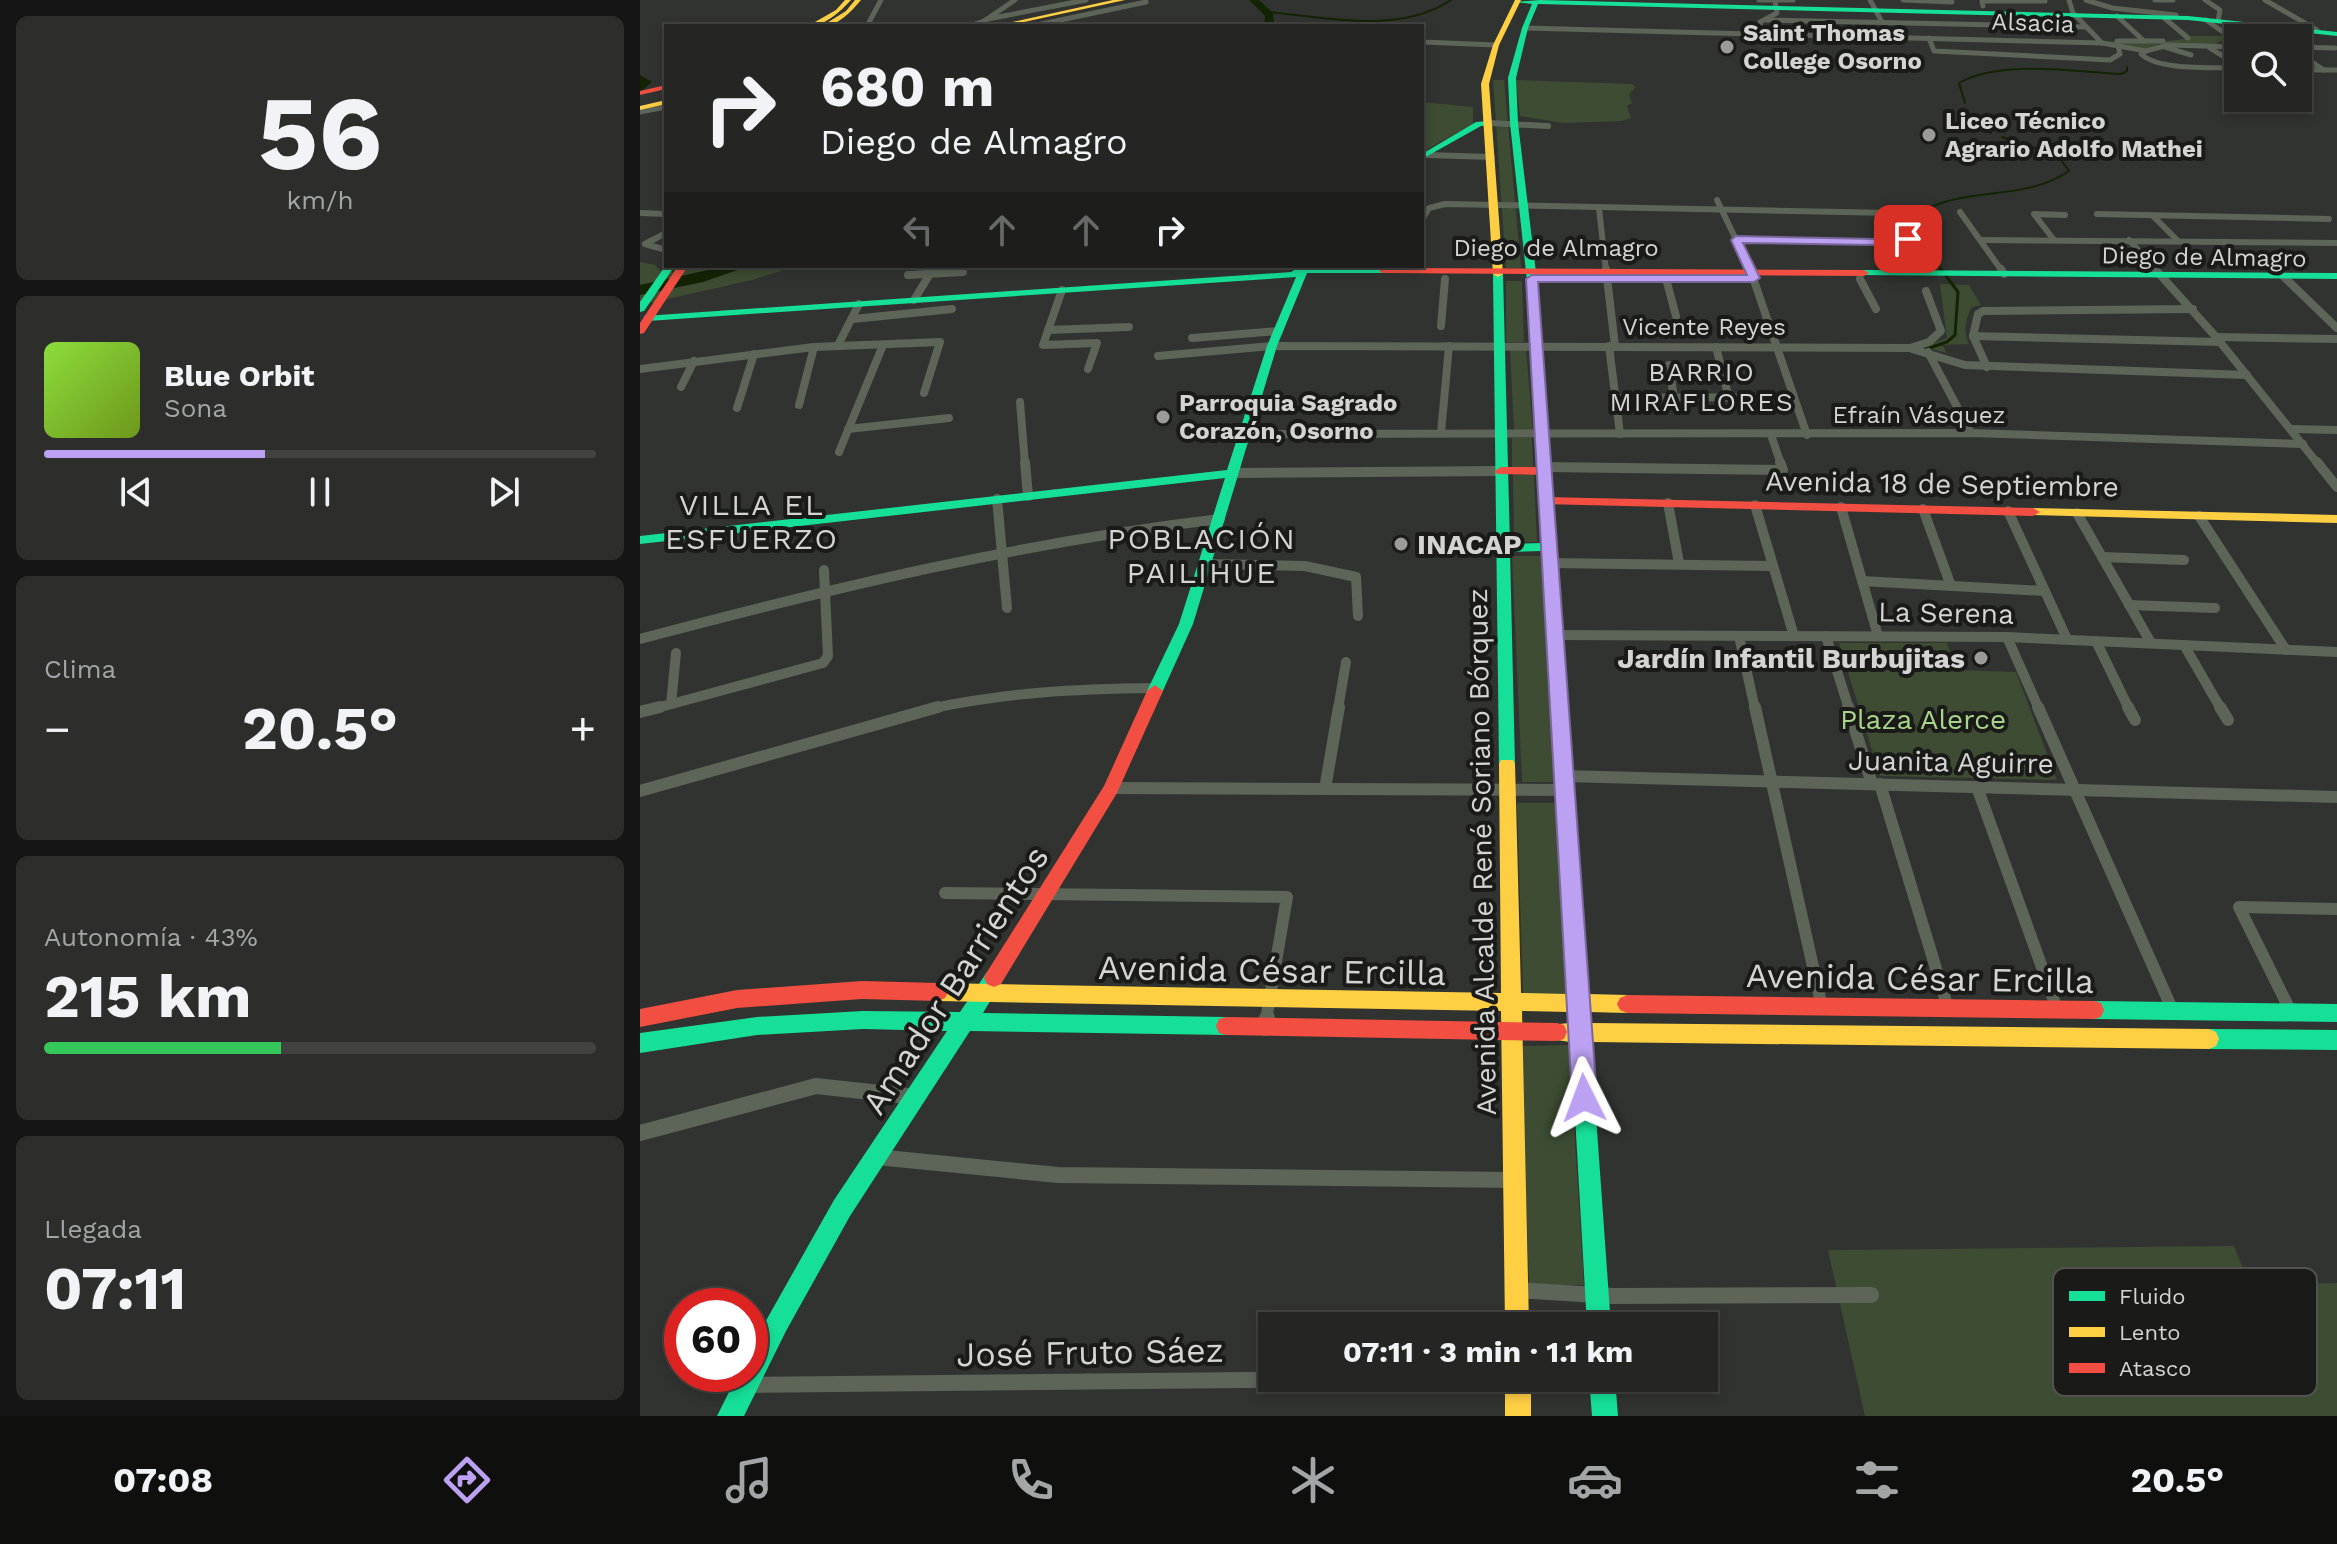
<!DOCTYPE html>
<html lang="es">
<meta charset="utf-8">
<style>
:root{--surface:#252624;--page:#2d2e2c;--text:#f1f3f6;--muted:#a3a5a6;--line:#424341;--accent:#bca0f2}
body{margin:0;font-family:"Work Sans",sans-serif;background:var(--page);color:var(--text);height:100vh;display:flex;flex-direction:column;font-size:30px;white-space:nowrap}
*{box-sizing:border-box;margin:0}
p{font-size:26px;color:var(--muted)}
.icon{flex:none;width:44px;height:44px;fill:none;stroke:currentColor;stroke-width:2;stroke-linecap:round;stroke-linejoin:round}
.map{position:relative;flex:1;overflow:hidden}
.details{display:flex;flex-direction:column;gap:16px;padding:16px;background:#141514;width:640px}
.details>*{flex:none}
.hud{position:absolute;left:24px;top:24px;width:760px;height:244px;border-radius:0px;box-shadow:0 4px 12px #0003,0 0 0 2px var(--line);background:#252624;color:var(--text);overflow:hidden}
.tools{position:absolute;left:1584px;top:24px;display:grid;gap:16px}
.tools a{display:grid;place-items:center;width:88px;height:88px;border-radius:0px;background:var(--surface);box-shadow:0 4px 12px #0003,0 0 0 2px var(--line);font-size:40px}
.speed{position:absolute;left:24px;top:1288px;display:flex;gap:16px;font-size:40px;font-weight:700;text-align:center}
.speed>*{display:grid;place-content:center;width:104px;height:104px;border-radius:50%;background:var(--surface);box-shadow:0 4px 12px #0003,0 0 0 2px var(--line);line-height:1}
.speed .limit{border:12px solid #d22;background:#fff;color:#111}
.pin{position:absolute;display:grid;place-items:center;width:68px;height:68px;color:#fff;margin:-34px;border-radius:16px;box-shadow:0 4px 12px #0006}
.me{position:absolute;width:88px;margin:-44px;rotate:357deg;stroke-linejoin:round;filter:drop-shadow(0 0 6px #0008)}
.turn{display:flex;align-items:center;gap:28px;height:168px;padding:0 24px;font-size:36px}
.turn .icon{width:104px;height:104px;stroke-width:2.5}
.turn b{display:block;font-size:56px;line-height:68px}
.lanes{display:flex;align-items:center;height:76px;padding:0 24px;background:#0003;justify-content:center;gap:40px;direction:ltr}
.lanes .off{opacity:.35}
.big{font-size:60px;font-weight:700;line-height:1.1}
.details .tile{flex:1;display:flex;flex-direction:column;justify-content:center;gap:12px;min-width:0;padding:0 28px;border-radius:12px;background:var(--page)}
.details .dial{align-items:center;gap:0}
.dial b{font-size:104px;line-height:1}
.song{display:flex;align-items:center;gap:24px}
.cover{width:96px;height:96px;border-radius:12px;background:linear-gradient(135deg,hsl(90 70% 55%),hsl(80 70% 35%))}
.played{height:8px;border-radius:4px;background:linear-gradient(90deg,var(--accent) 40%,var(--line) 40%)}
.keys{display:flex;justify-content:space-around;direction:ltr}
.heat{display:flex;justify-content:space-between;align-items:center;font-size:44px;direction:ltr}
.charge{height:12px;border-radius:6px;background:linear-gradient(90deg,#34c759 43%,var(--line) 0)}
.trip{position:absolute;left:618px;top:1312px;width:460px;height:80px;border-radius:0px;background:var(--surface);box-shadow:0 4px 12px #0003,0 0 0 2px var(--line);font-weight:700;line-height:80px;text-align:center}
.tab-bar{display:flex;height:128px;justify-content:space-around;align-items:center;background:#0f0f0e;color:var(--muted)}
.tab-bar .icon{width:56px;height:56px}
.tab-bar .selected{color:var(--accent)}
.tab-bar b{font-size:36px;color:var(--text)}
main{display:flex;flex:1;min-height:0}
.map>svg:first-child{display:block}
</style>
<main>
<section class="details">
<div class="tile dial"><b>56</b><p>km/h</p></div>
<div class="tile">
<div class="song"><i class="cover"></i><div><b>Blue Orbit</b><p>Sona</p></div></div>
<div class="played"></div>
<div class="keys"><svg class="icon" aria-label="previous" viewBox="0 0 24 24"><path d="M18 5L8 12l10 7zM5 5v14"/></svg><svg class="icon" aria-label="pause" viewBox="0 0 24 24"><path d="M8 5v14M16 5v14"/></svg><svg class="icon" aria-label="next" viewBox="0 0 24 24"><path d="M6 5l10 7-10 7zM19 5v14"/></svg></div>
</div>
<div class="tile"><p>Clima</p>
<div class="heat"><a>−</a><b class="big">20.5°</b><a>+</a></div>
</div>
<div class="tile"><p>Autonomía · 43%</p><b class="big">215 km</b><div class="charge"></div></div>
<div class="tile"><p>Llegada</p><b class="big">07:11</b></div>
</section>
<div class="map">
<svg width="1697" height="1416" viewBox="0 0 1697 1416">
<rect width="100%" height="100%" fill="#313330"/>
<g fill="#3d4c33">
<polygon points="1621,27 1658,32 1673,41 1658,43 1657,37 1598,38 1598,41 1580,41 1576,44 1519,44 1503,50 1465,41 1520,42 1551,38 1549,36 1602,36 1596,30 1624,31"/>
<polygon points="853,80 864,80 881,268 866,268"/>
<polygon points="876,80 992,84 996,87 989,94 992,103 987,106 991,118 982,121 924,123 880,116"/>
<polygon points="782,102 833,107 833,124 782,152"/>
<polygon points="0,262 15,265 21,271 34,272 68,266 157,266 112,280 10,303 0,309"/>
<polygon points="866,281 882,281 884,342 866,342"/>
<path d="M1300,284l29,1 12,20 -9,2c-7,12 -9,26 -3,37l-27,1 5,8 -23,-6 23,-9z"/>
<polygon points="870,350 886,350 893,430 874,430"/>
<polygon points="872,438 892,438 893,467 872,467"/>
<polygon points="873,474 894,474 897,542 874,542"/>
<polygon points="872,556 902,556 918,782 882,782"/>
<polygon points="1199,643 1307,643 1316,670 1376,672 1417,780 1240,776"/>
<polygon points="877,803 921,803 933,994 883,994"/>
<polygon points="929,1045 944,1285 889,1285 881,1046"/>
<polygon points="1594,1246 1610,1285 1697,1283 1697,1416 1225,1416 1188,1250"/>
</g>
<g fill="none" stroke-linecap="round" stroke-linejoin="round">
<g stroke="#132404" stroke-width="2">
<path d="M627,12c60,5 131,23 184,-12"/>
<polyline points="1658,41 1665,40"/>
<polyline points="1583,44 1598,43"/>
<path d="M1325,103l-6,-20c41,-24 115,-11 162,-9l6,-3v-4"/>
<polyline points="1331,115 1342,129 1351,133"/>
<path d="M1302,271l-17,-23v-19l-7,-10 3,-7c47,-27 103,-10 148,-41l-11,-15 -56,-19"/>
</g>
<polyline stroke="#132404" stroke-width="3" points="1286,349 1307,342 1315,335 1318,292 1301,269"/>
<g fill="#132404" fill-rule="evenodd">
<polygon points="609,0 619,0 633,13 634,26 624,26 625,16"/>
<polygon points="0,75 12,82 0,92"/>
<polygon points="86,266 109,266 63,282 0,295 0,285"/>
</g>
<g stroke="#5d6458" stroke-width="5">
<polyline points="1119,0 1153,0"/>
<polyline points="1230,0 1242,22 1248,24"/>
<polyline points="1263,0 1312,2 1301,1"/>
<polyline points="1429,0 1433,13 1462,43"/>
<polyline points="1446,0 1472,8 1536,15"/>
<polyline points="1515,0 1533,0"/>
<polyline points="1565,0 1580,10 1578,21"/>
<polyline points="1625,0 1677,30"/>
<polyline points="1343,6 1342,1 1405,1"/>
<polyline points="1477,16 1504,41"/>
<polyline points="1523,17 1548,38"/>
<polyline points="348,19 446,0"/>
<polyline points="1126,20 1446,27"/>
<polyline points="1566,20 1583,32"/>
<polyline points="227,26 241,0"/>
<polyline points="329,26 344,21 375,0"/>
<polyline points="392,26 506,2"/>
<path d="M885,28l577,15 44,8 -5,3c18,17 72,13 97,14"/>
<polyline points="1122,33 1120,22 1137,13 1135,1"/>
<polyline points="1289,38 1294,51 1470,60 1480,54 1478,46"/>
<polyline points="1477,41 1523,41"/>
<polyline points="782,42 856,45"/>
<polyline points="1525,47 1551,55"/>
<polyline points="1658,47 1695,48"/>
<polyline points="1570,48 1591,61"/>
<polyline points="1506,51 1528,45 1598,47"/>
<polyline points="1658,53 1684,70"/>
<polyline points="1658,70 1697,70"/>
<polyline points="0,112 26,107"/>
</g>
<g stroke="#5d6458" stroke-width="6">
<polyline points="849,123 908,126"/>
<polyline points="787,155 852,157"/>
<polyline points="1077,200 1111,271"/>
<polyline points="959,208 966,271"/>
<polyline points="1320,212 1362,271"/>
<polyline points="0,213 26,214"/>
<polyline points="1457,214 1689,219"/>
<polyline points="1513,216 1537,240"/>
<polyline points="782,220 789,208 805,204 1254,213"/>
<polyline points="26,233 5,244 26,250"/>
<polyline points="1096,240 1236,242 1268,239"/>
<polyline points="1342,240 1697,243"/>
<polyline points="1414,240 1394,214 1425,215"/>
<polyline points="1489,240 1517,271"/>
</g>
<g stroke="#5d6458" stroke-width="8">
<polyline points="966,269 975,346"/>
<polyline points="1110,269 1167,435"/>
<polyline points="1361,269 1364,274"/>
<polyline points="1515,269 1576,337 1678,464"/>
<polyline points="268,275 323,272"/>
<polyline points="1643,276 1697,328"/>
<polyline points="1026,279 1036,316"/>
<polyline points="1220,279 1236,309"/>
<polyline points="422,290 403,345 457,343 448,369"/>
<polyline points="274,300 293,269"/>
<polyline points="213,319 312,309"/>
<polyline points="801,326 805,279"/>
<polyline points="408,330 489,327"/>
<polyline points="1333,336 1581,342"/>
<polyline points="1576,337 1697,339"/>
<polyline points="552,338 639,331"/>
<polyline points="198,345 219,304"/>
<polyline points="969,346 980,434"/>
<polyline points="1076,347 1089,398"/>
<polyline points="1270,348 1289,342 1301,331 1286,291"/>
<polyline points="1288,352 1331,433"/>
<polyline points="518,356 632,346 1269,348 1325,365 1607,375"/>
<polyline points="1029,365 1034,398"/>
<polyline points="1347,367 1333,336 1338,314 1343,311 1553,309"/>
<polyline points="0,369 174,347 300,342 284,393"/>
<polyline points="41,387 54,361"/>
<polyline points="974,398 1154,397"/>
<polyline points="380,402 385,464"/>
<polyline points="159,405 174,347"/>
<polyline points="97,408 114,354"/>
<polyline points="208,429 309,418"/>
<polyline points="1651,429 1697,430"/>
<polyline points="801,433 809,346"/>
<polyline points="606,434 1331,433 1663,444"/>
<polyline points="1131,435 1141,464"/>
<polyline points="199,452 243,345"/>
</g>
<g stroke="#5d6458" stroke-width="10">
<polyline points="385,462 388,496"/>
<polyline points="1677,462 1697,487"/>
<polyline points="904,467 1143,470 1140,462"/>
<polyline points="594,473 861,471"/>
<polyline points="357,499 367,608"/>
<polyline points="1028,503 1039,563"/>
<polyline points="1115,505 1154,636"/>
<polyline points="1201,507 1238,636"/>
<polyline points="1283,509 1311,586"/>
<polyline points="1368,511 1427,639"/>
<polyline points="1437,513 1511,643"/>
<polyline points="1559,516 1646,650"/>
<polyline points="1462,557 1544,560"/>
<polyline points="910,563 1131,566"/>
<polyline points="566,564 665,566 716,577 718,616"/>
<polyline points="1222,581 1404,591"/>
<polyline points="1489,605 1575,608"/>
<polyline points="914,635 1367,637 1697,652"/>
<polyline points="1099,636 1115,709"/>
<polyline points="1186,636 1209,709"/>
<polyline points="1367,637 1399,709"/>
<path d="M0,639c192,-51 383,-97 580,-120"/>
<polyline points="1456,641 1489,709"/>
<polyline points="1544,645 1581,709"/>
<polyline points="31,704 36,653"/>
<polyline points="13,709 183,663 188,656 184,570"/>
<path d="M289,709c80,-17 145,-20 227,-21"/>
<polyline points="698,709 706,662"/>
</g>
<g stroke="#5d6458" stroke-width="12">
<polyline points="1115,707 1182,1007"/>
<polyline points="1208,707 1232,784"/>
<polyline points="1398,707 1533,1011"/>
<polyline points="1488,707 1495,720"/>
<polyline points="1580,707 1588,720"/>
<polyline points="0,712 20,707"/>
<polyline points="924,776 1697,797"/>
<polyline points="1240,784 1308,1008"/>
<polyline points="1337,787 1417,1009"/>
<polyline points="471,788 925,790"/>
<polyline points="685,789 699,707"/>
<polyline points="0,791 298,707"/>
<polyline points="305,893 647,897 626,1020"/>
<polyline points="1651,1012 1599,907 1697,909"/>
</g>
<g stroke="#5d6458" stroke-width="16">
<polyline points="625,1028 627,1018"/>
<polyline points="0,1133 176,1086 277,1097"/>
<polyline points="236,1157 418,1175 874,1180"/>
<polyline points="876,1290 974,1296 1231,1295"/>
<polyline points="105,1385 797,1378"/>
</g>
<g fill="#16e098" fill-rule="evenodd">
<polygon points="900,0 1548,16 1697,32 1697,36 1548,20 898,4 888,28 876,78 878,123 897,281 924,660 916,665 908,660 902,551 870,552 875,764 873,768 861,768 859,764 853,274 858,271 863,274 870,544 902,543 887,281 870,123 868,78 882,28 892,4 874,2"/>
<polygon points="849,121 852,125 841,126 782,159 782,154 836,122"/>
<polygon points="26,265 34,267 4,311 0,312 0,302"/>
<polygon points="661,266 743,267 748,270 743,273 667,273 637,346 553,624 521,695 509,695 507,691 539,624 585,478 0,544 0,536 587,470 627,346 656,277 8,321 4,320 4,316 651,272"/>
<polygon points="1224,270 1697,273 1697,279 1220,275 1219,273"/>
<polygon points="354,969 361,972 364,978 343,1013 586,1017 593,1019 596,1026 593,1033 586,1035 330,1031 210,1216 146,1331 104,1416 77,1416 98,1374 110,1374 110,1349 194,1200 307,1031 223,1029 117,1035 0,1053 0,1033 117,1017 223,1011 320,1012 347,972"/>
<polygon points="1454,1001 1697,1004 1697,1022 1454,1019 1447,1017 1444,1010 1447,1003"/>
<polygon points="1569,1029 1697,1030 1697,1050 1569,1049 1562,1046 1559,1039 1562,1032"/>
<polygon points="941,1036 948,1039 951,1046 971,1326 947,1326 931,1046 934,1039"/>
<polygon points="949,1378 975,1378 978,1416 952,1416"/>
</g>
<g fill="#ffcf43" fill-rule="evenodd">
<path d="M205,0h6c-11,12 -26,26 -43,26l28,-16z"/>
<path d="M215,0h6c-10,12 -23,26 -39,26l24,-15z"/>
<polygon points="473,0 485,0 366,26 354,26"/>
<polygon points="875,0 881,0 859,45 849,84 863,274 858,277 853,274 841,84 853,45"/>
<polygon points="26,100 26,104 0,110 0,106"/>
<polygon points="1393,508 1697,515 1697,523 1388,515 1386,512"/>
<polygon points="916,655 924,660 948,994 987,995 994,998 997,1004 994,1010 987,1013 949,1012 950,1023 1569,1029 1576,1032 1579,1039 1576,1046 1569,1049 951,1042 948,1053 941,1056 934,1053 930,1042 910,1039 907,1032 910,1025 929,1023 929,1012 882,1011 889,1326 865,1326 861,1011 298,1001 291,998 288,992 291,986 298,983 861,993 859,764 861,760 873,760 875,764 881,993 928,994 908,660"/>
<rect x="865" y="1378" width="26" height="38"/>
</g>
<g fill="#f24e42" fill-rule="evenodd">
<polygon points="26,85 26,89 0,95 0,91"/>
<polygon points="38,266 48,266 4,333 0,334 0,323"/>
<polygon points="740,268 1224,270 1229,273 1224,276 743,273 740,272"/>
<polygon points="861,467 904,467 910,471 904,475 857,474 855,471"/>
<polygon points="906,497 1393,508 1400,512 1393,516 901,504 899,501"/>
<polygon points="515,685 523,691 477,793 361,984 354,987 347,984 344,978 347,972 464,786 507,691"/>
<polygon points="222,981 298,983 305,986 308,992 305,998 298,1001 222,999 97,1008 0,1027 0,1009 97,990"/>
<polygon points="987,995 1454,1001 1461,1003 1464,1010 1461,1017 1454,1019 987,1013 980,1010 977,1004 980,998"/>
<polygon points="586,1017 917,1023 924,1025 927,1032 924,1039 917,1041 586,1035 579,1033 576,1026 579,1019"/>
</g>
</g>
<polygon fill="#bca0f2" stroke="#7a689d" stroke-width="2" points="1096,236 1236,239 1268,236 1273,239 1236,245 1103,243 1120,278 1114,282 898,282 957,1098 953,1107 944,1110 936,1107 932,1098 886,279 892,275 1107,275 1091,240"/>
<g fill="#9b9c99" stroke="#1a1b19" stroke-width="3">
<circle cx="1087" cy="47" r="8"/>
<circle cx="1289" cy="135" r="8"/>
<circle cx="523" cy="417" r="8"/>
<circle cx="761" cy="544" r="8"/>
<circle cx="1341" cy="658" r="8"/>
</g>
<g text-anchor="middle" dominant-baseline="central" stroke-width="8" stroke-linejoin="round" paint-order="stroke">
<g font-size="24" fill="#d4d5d2" stroke="#1a1b19">
<text transform="translate(1393 23) rotate(2)">Alsacia</text>
<text x="916" y="248">Diego de Almagro</text>
<text transform="translate(1564 257) rotate(1)">Diego de Almagro</text>
<text x="1064" y="327">Vicente Reyes</text>
<text x="1279" y="415">Efraín Vásquez</text>
</g>
<g font-size="24" font-weight="bold" fill="#d4d5d2" stroke="#1a1b19" text-anchor="start">
<text x="1103" y="33">Saint Thomas<tspan x="1103" dy="28">College Osorno</tspan></text>
<text x="1305" y="121">Liceo Técnico<tspan x="1305" dy="28">Agrario Adolfo Mathei</tspan></text>
<text x="539" y="403">Parroquia Sagrado<tspan x="539" dy="28">Corazón, Osorno</tspan></text>
</g>
<g font-size="26" letter-spacing="2" fill="#d4d5d2" stroke="#1a1b19">
<text x="1062" y="372">BARRIO<tspan x="1062" dy="30">MIRAFLORES</tspan></text>
</g>
<g font-size="28" fill="#d4d5d2" stroke="#1a1b19">
<text transform="translate(1302 484) rotate(1)">Avenida 18 de Septiembre</text>
<text transform="translate(1306 613) rotate(1)">La Serena</text>
<text transform="translate(1311 762) rotate(1)">Juanita Aguirre</text>
<text transform="translate(842 852) rotate(-91)">Avenida Alcalde René Soriano Bórquez</text>
</g>
<g font-size="28" font-weight="bold" fill="#d4d5d2" stroke="#1a1b19" text-anchor="start">
<text x="777" y="544">INACAP</text>
<text x="1325" y="658" text-anchor="end">Jardín Infantil Burbujitas</text>
</g>
<g font-size="28" fill="#a9d58a" stroke="#1a1b19">
<text x="1283" y="719">Plaza Alerce</text>
</g>
<g font-size="30" letter-spacing="2" fill="#d4d5d2" stroke="#1a1b19">
<text x="112" y="504">VILLA EL<tspan x="112" dy="34">ESFUERZO</tspan></text>
<text x="562" y="538">POBLACIÓN<tspan x="562" dy="34">PAILIHUE</tspan></text>
</g>
<g font-size="34" fill="#d4d5d2" stroke="#1a1b19">
<text transform="translate(632 970) rotate(1)">Avenida César Ercilla</text>
<text transform="translate(1280 978) rotate(1)">Avenida César Ercilla</text>
<text transform="translate(315 980) rotate(-57)">Amador Barrientos</text>
<text transform="translate(450 1352) rotate(-1)">José Fruto Sáez</text>
</g>
</g>
<rect x="1413" y="1268" width="264" height="128" rx="12" fill="#1a1b19" stroke="#525350" stroke-width="2"/>
<rect x="1429" y="1291" width="36" height="10" fill="#16e098"/>
<rect x="1429" y="1327" width="36" height="10" fill="#ffcf43"/>
<rect x="1429" y="1363" width="36" height="10" fill="#f24e42"/>
<g font-size="22" fill="#d4d5d2">
<text x="1479" y="1304">Fluido</text>
<text x="1479" y="1340">Lento</text>
<text x="1479" y="1376">Atasco</text>
</g>
</svg>
<div class="tools">
<a><svg class="icon" aria-label="search" viewBox="0 0 24 24"><circle cx="10" cy="10" r="6"/><path d="M15 15l6 6"/></svg></a>
</div>
<div class="speed"><div class="limit">60</div></div>
<div class="pin" style="left:1268px;top:239px;background:#d93025"><svg class="icon" aria-label="arrive" viewBox="0 0 24 24"><path d="M6 21V4h12l-3 4 3 4H6"/></svg></div>
<svg class="me" style="left:944px;top:1098px" viewBox="-20 -20 40 40"><path d="M0-17L14 15 0 8-14 15z" fill="#bca0f2" stroke="#fff" stroke-width="4"/></svg>
<div class="trip">07:11 · 3 min · 1.1 km</div>
<div class="hud">
<div class="turn"><svg class="icon" aria-label="right" viewBox="0 0 24 24"><path d="M7 20v-9h11M14 6l5 5-5 5"/></svg><div><b>680 m</b>Diego de Almagro</div></div>
<div class="lanes"><svg class="icon off" aria-label="left" viewBox="0 0 24 24"><path d="M17 20v-9H6M10 6l-5 5 5 5"/></svg><svg class="icon off" aria-label="ahead" viewBox="0 0 24 24"><path d="M12 20V5M6 11l6-6 6 6"/></svg><svg class="icon off" aria-label="ahead" viewBox="0 0 24 24"><path d="M12 20V5M6 11l6-6 6 6"/></svg><svg class="icon" aria-label="right" viewBox="0 0 24 24"><path d="M7 20v-9h11M14 6l5 5-5 5"/></svg></div>
</div>
</div>
</main>
<nav class="tab-bar">
<b>07:08</b>
<svg class="icon selected" aria-label="directions" viewBox="0 0 24 24"><path d="M12 3l9 9-9 9-9-9zM9 14v-3h6M13 9l2 2-2 2"/></svg>
<svg class="icon" aria-label="music" viewBox="0 0 24 24"><path d="M9 18V5l10-2v13"/><circle cx="6" cy="18" r="3"/><circle cx="16" cy="16" r="3"/></svg>
<svg class="icon" aria-label="phone" viewBox="0 0 24 24"><path d="M5 4h4l2 5-3 2q2 4 5 5l2-3 5 2v4C11 20 4 13 5 4z"/></svg>
<svg class="icon" aria-label="climate" viewBox="0 0 24 24"><path d="M12 3v18M4 7l16 10M4 17L20 7"/></svg>
<svg class="icon" aria-label="car" viewBox="0 0 24 24"><path d="M5 17H2v-5l4-1 3-4h7l3 4 3 1v5h-3M9 17h6M6 11h13"/><circle cx="7" cy="17" r="2"/><circle cx="17" cy="17" r="2"/></svg>
<svg class="icon" aria-label="filters" viewBox="0 0 24 24"><path d="M4 7h16M4 17h16"/><circle cx="9" cy="7" r="2"/><circle cx="15" cy="17" r="2"/></svg>
<b>20.5°</b>
</nav>
